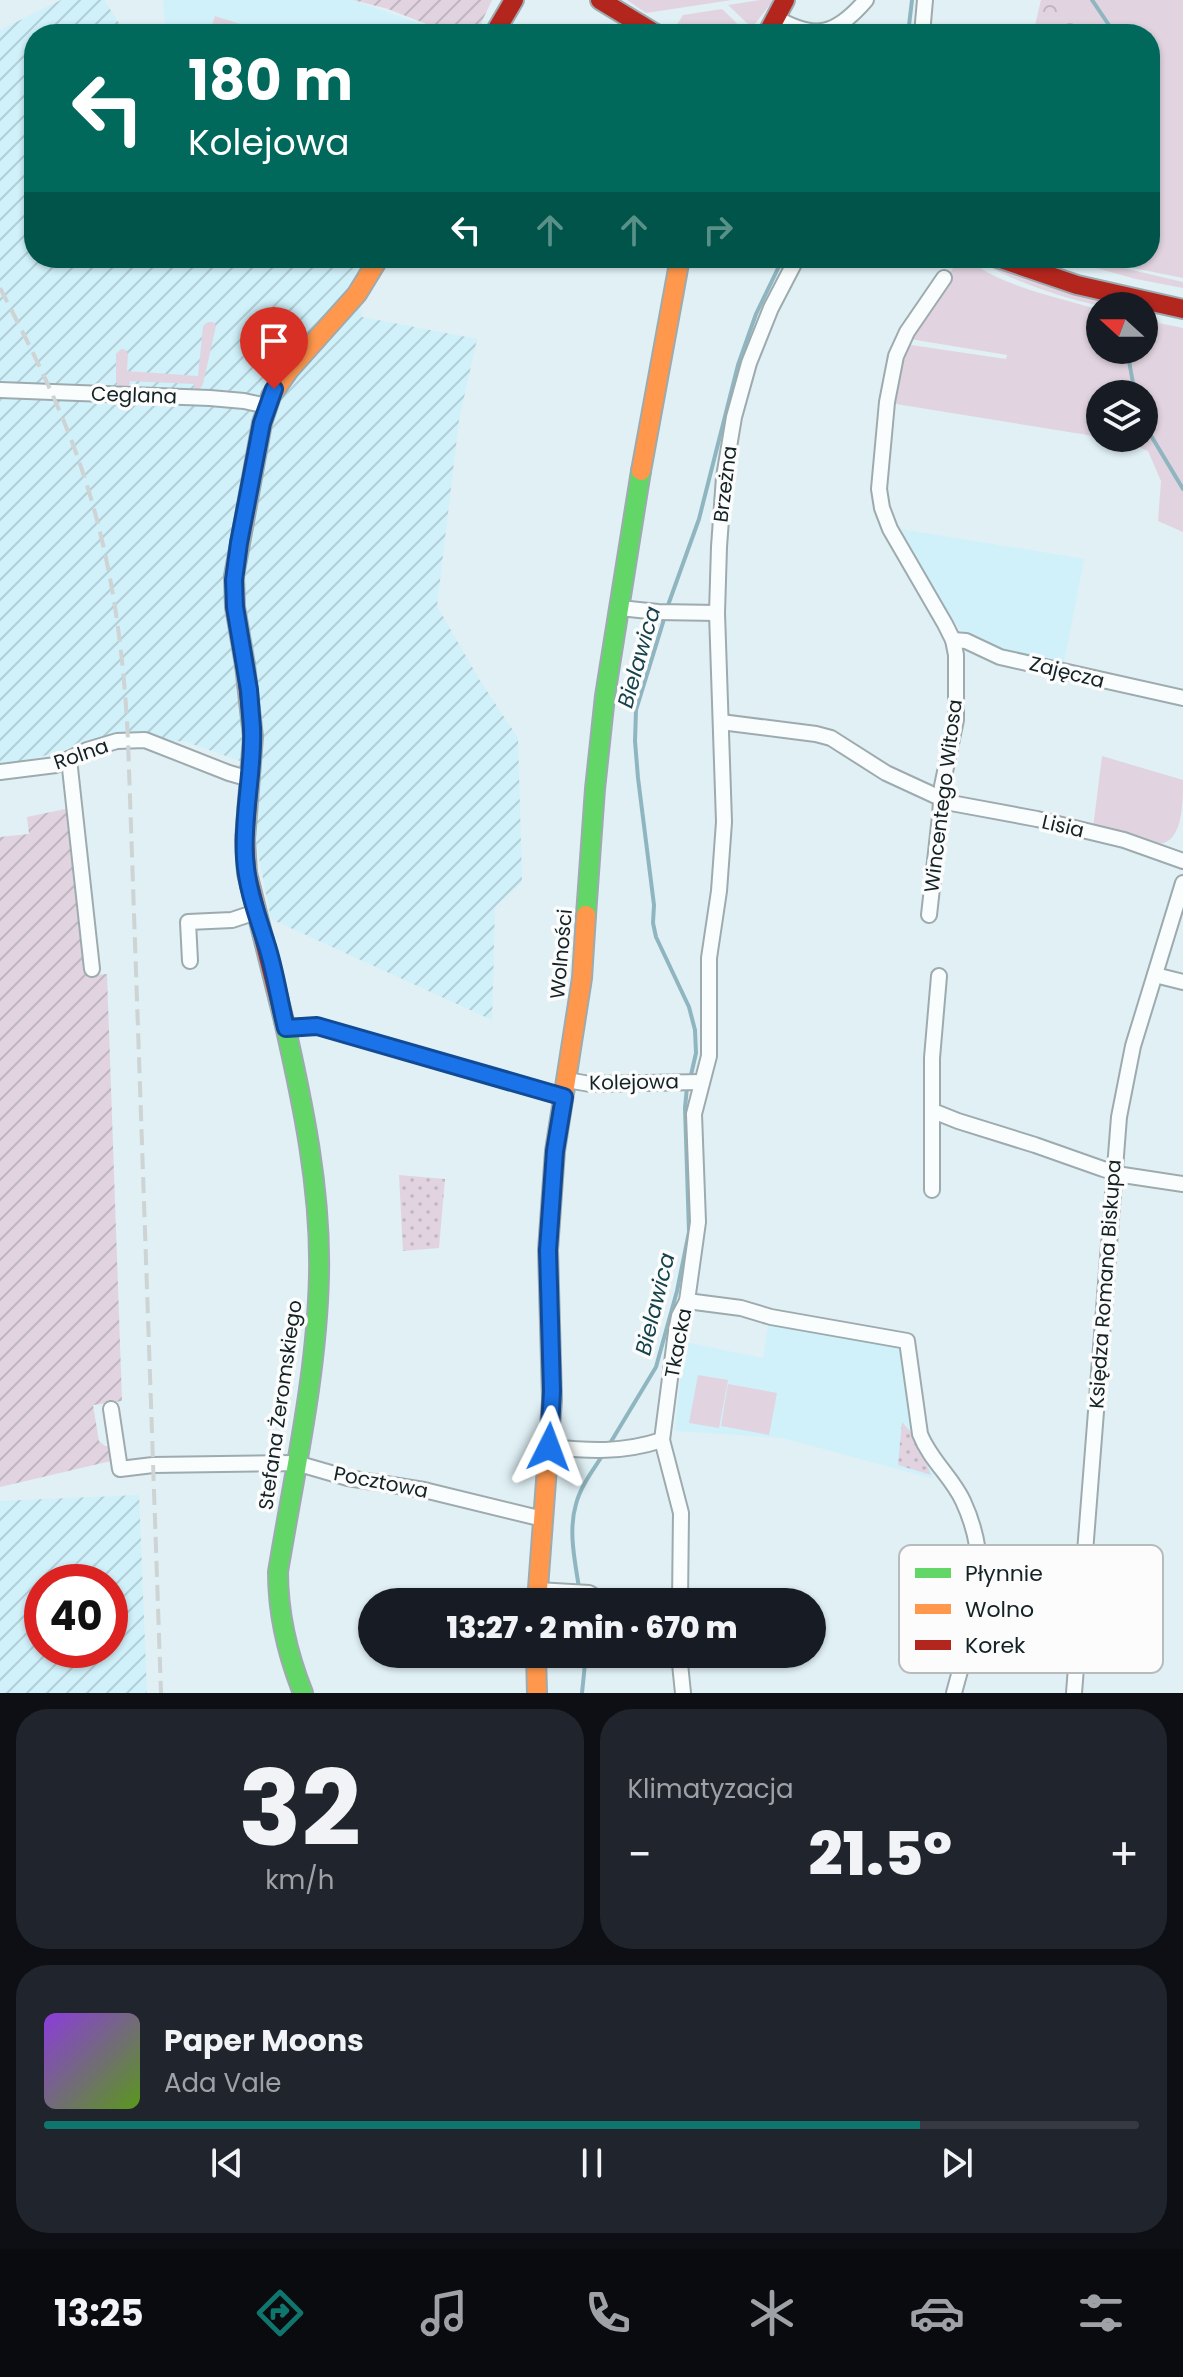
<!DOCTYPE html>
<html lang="pl">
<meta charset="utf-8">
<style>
:root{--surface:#171b24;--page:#20242c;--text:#f1f3f6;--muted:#9ea1a6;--line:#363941;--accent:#0f766e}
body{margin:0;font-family:Poppins,sans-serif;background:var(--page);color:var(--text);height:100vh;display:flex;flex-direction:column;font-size:30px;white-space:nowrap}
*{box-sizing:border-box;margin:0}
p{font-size:26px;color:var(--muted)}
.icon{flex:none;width:44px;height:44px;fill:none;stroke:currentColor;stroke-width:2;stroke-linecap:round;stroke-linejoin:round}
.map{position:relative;height:1693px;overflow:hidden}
.panel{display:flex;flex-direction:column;gap:16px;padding:16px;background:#0d0f14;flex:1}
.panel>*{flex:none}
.guide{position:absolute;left:24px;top:24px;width:1136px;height:244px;border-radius:32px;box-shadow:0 2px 6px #0004;background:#00695c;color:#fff;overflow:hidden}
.needle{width:52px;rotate:291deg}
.controls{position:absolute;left:1086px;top:292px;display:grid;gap:16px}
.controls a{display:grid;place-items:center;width:72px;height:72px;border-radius:50%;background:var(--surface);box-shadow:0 2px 6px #0004;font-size:40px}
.speed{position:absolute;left:24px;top:1564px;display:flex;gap:16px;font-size:40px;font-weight:700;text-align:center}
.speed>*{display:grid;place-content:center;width:104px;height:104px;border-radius:50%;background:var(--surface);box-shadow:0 2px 6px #0004;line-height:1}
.speed .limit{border:12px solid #d22;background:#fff;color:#111}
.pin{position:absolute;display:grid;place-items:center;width:68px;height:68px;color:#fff;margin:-82px -34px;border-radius:50% 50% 50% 0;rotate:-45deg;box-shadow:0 0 8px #0007}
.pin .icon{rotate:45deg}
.me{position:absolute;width:88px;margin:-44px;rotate:3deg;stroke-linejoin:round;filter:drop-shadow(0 0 6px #0008)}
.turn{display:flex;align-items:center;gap:28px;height:168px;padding:0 32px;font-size:36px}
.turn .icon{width:104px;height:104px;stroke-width:2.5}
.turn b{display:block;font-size:56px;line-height:68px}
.lanes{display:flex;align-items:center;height:76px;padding:0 32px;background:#0003;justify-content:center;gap:40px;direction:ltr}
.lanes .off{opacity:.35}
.big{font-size:60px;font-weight:800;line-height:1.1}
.panel .card{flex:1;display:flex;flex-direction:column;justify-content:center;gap:12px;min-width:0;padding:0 28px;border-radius:32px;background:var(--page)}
.panel .dial{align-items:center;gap:0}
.dial b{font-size:104px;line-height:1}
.song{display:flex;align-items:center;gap:24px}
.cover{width:96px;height:96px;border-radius:12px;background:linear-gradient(135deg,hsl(270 70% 55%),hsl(90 70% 35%))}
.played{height:8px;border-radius:4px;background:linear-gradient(90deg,var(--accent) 80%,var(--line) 80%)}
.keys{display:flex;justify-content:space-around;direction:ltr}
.heat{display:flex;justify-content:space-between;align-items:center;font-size:44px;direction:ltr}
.panel .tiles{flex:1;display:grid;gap:16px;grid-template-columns:1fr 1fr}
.card:last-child{grid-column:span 2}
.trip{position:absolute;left:358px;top:1588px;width:468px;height:80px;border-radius:40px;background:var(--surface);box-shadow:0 2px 6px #0004;font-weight:800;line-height:80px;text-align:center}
.dock{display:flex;height:128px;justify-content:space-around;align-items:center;background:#090b0e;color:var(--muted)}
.dock .icon{width:56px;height:56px}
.dock .current{color:var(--accent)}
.dock b{font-size:36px;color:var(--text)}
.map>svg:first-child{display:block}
</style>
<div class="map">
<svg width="1183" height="1693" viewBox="0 0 1183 1693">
<defs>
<pattern id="industrial-furrows" width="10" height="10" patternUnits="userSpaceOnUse" patternTransform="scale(2)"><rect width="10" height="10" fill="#d0f1fa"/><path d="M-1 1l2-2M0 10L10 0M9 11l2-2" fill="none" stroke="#b2ced6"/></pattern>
<pattern id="forest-crowns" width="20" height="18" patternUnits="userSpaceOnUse" patternTransform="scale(2)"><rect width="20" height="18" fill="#e1d4e0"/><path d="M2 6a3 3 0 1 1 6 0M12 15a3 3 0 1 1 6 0" fill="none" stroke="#c0b6c0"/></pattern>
<pattern id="park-dots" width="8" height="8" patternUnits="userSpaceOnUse" patternTransform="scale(2)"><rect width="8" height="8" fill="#e1d4e0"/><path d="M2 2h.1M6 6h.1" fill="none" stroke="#c0b6c0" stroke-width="1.8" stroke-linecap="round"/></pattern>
<pattern id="garden-furrows" width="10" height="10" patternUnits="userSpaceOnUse" patternTransform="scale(2)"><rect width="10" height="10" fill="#e1d4e0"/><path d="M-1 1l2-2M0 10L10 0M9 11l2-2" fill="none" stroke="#c0b6c0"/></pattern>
</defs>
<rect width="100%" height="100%" fill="#e0f0f5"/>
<g fill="#d0f1fa">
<polygon points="163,0 352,0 450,34 166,34"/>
<polygon points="901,529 1084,559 1064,663 1006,651 979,642 963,633 948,614"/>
<polygon points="769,1321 904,1343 925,1457 933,1469 934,1479 783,1438 675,1431 684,1342 763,1358"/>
</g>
<g fill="url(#industrial-furrows)" fill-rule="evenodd">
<polygon points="61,0 104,0 126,34 34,34 34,258 350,258 353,259 362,317 477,339 459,420 437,606 479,679 518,738 522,882 495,907 492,1020 271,919 240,761 184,741 74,745 60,752 0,766 0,30"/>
<path d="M139,1495l8,198h-147v-192zM110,1582v68h-68v-68z"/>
</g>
<g fill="#e1d4e0">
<polygon points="627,0 732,0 646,13"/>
<polygon points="760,0 771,0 772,2 755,24 748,24 728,5"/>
<polygon points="1080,0 1183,0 1183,278 1133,268 1135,258 1150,258 1150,34 1080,34"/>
<polygon points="722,9 748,34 671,34 683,15"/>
<polygon points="215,16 272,34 209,34"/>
<path d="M960,258c12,0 17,9 27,14 30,17 79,28 113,38v40h44v-30l39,8v204l-25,-11 3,-40 -13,-30 -19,-8 -25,-5h40v-44h-44v43l-210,-34 14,-55 7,-3 95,14 1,-4 -97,-16 4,-14z"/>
<path d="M975,258h5l31,13 117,35c-9,0 -17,1 -25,0 -33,-5 -103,-29 -128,-48z"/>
<polygon points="1060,258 1081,258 1183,282 1183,288 1136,279"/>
<polygon points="208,322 213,322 216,326 203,384 199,390 195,392 194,384 130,381 129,389 121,388 116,382 116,354 121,349 126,350 128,354 127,371 198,376 203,326"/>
<path d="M1102,756l81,24c0,22 0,62 -24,64l-66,-16z"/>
<polygon points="698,1375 728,1380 719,1428 689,1423"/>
<polygon points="728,1384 777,1393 769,1435 721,1426"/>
</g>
<polygon fill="url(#forest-crowns)" points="1041,0 1080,0 1080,34 1033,34"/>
<g fill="url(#park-dots)">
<polygon points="399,1175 445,1179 439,1248 403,1251"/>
<polygon points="902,1422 917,1439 931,1475 898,1465"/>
</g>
<g fill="url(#garden-furrows)">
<polygon points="353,0 492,0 476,34 452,34 388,9"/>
<polygon points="70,808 87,976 107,974 122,1401 93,1405 99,1441 105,1446 109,1446 111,1461 0,1487 0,837 29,834 27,817"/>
</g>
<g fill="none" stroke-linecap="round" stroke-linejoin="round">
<g stroke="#8fb6c0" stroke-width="4">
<polyline points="1092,0 1115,34"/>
<polyline points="908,34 912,0"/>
<polyline points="1127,350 1135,394"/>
<polyline points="1144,424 1183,489"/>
<polyline points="667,608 699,519 738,365 756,314 783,258"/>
<polyline points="665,616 636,710 635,741 638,778 654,905 653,923 656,937 689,1007 695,1030 696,1053 691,1075"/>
<polyline points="609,1445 656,1367 677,1291 689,1232 685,1108 687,1087"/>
<path d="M579,1588c-4,-27 -11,-57 -3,-84 5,-19 18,-35 28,-51"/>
<polyline points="582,1693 586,1654"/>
</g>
<g stroke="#9dabaf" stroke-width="18">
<g id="street">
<path d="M775,17c40,24 61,18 91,-17"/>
<polyline points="922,34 925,0"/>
<polyline points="0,390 210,398 244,401 267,406"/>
<polyline points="620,608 658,612 717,613"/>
<polyline points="953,640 966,641 1000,657 1183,698"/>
<polyline points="721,722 816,734 831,738 886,773 951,803 1037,819 1124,840 1183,861"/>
<polyline points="69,759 92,969"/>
<polyline points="0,772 56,765 87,750 117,741 145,740 229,773 250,779"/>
<polyline points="929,915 940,816 942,786 956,720 956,655 953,640 945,624 890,529 882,508 879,489 887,402 896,356 907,332 944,278"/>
<polyline points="190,961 188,922 232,920 256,912"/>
<polyline points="1155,975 1183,982"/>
<polyline points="286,1028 317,1026 564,1097"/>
<polyline points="567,1080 590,1084 702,1082"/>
<polyline points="933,1111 958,1121 1035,1145 1103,1169 1123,1175 1183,1184"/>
<polyline points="932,1190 932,1058 939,976"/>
<path d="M687,1301l54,7 30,9 136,24 13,93c10,26 32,43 43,67 33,71 9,123 -9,192"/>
<polyline points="111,1409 120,1469 153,1465 296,1463 348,1478 424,1490 543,1519"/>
<path d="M549,1447c41,4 73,6 113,-7"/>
<polyline points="537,1590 589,1593 604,1602"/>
<polyline points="680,1602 681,1513 662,1440 676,1332 679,1316 687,1301 698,1222 694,1114 709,1056 709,958 719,891 724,822 717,613 719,547 724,477 734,417 749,363 771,308 797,258"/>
<polyline points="679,1654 683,1693"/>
<polyline points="1074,1693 1119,1117 1133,1046 1183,883"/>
</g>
</g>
<g stroke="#9dabaf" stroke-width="22">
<g id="fast">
<polyline points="586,915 595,789 605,696 641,471"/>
<path d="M284,1021c19,83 37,169 35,254 -2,99 -25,200 -41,297 0,43 9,81 25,121"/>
</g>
</g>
<g stroke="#9dabaf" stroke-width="22">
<g id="slow">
<polyline points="641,471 680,258"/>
<polyline points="245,665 235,607 234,576 262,423 271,396 289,370 357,294 379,258"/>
<polyline points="537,1602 552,1400 548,1250 555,1151 582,978 586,915"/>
<polyline points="536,1654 537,1693"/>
</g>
</g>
<g stroke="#9dabaf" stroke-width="22">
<g id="jam">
<polyline points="600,0 656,34"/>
<polyline points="494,34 514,0"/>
<polyline points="767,34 785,0"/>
<polyline points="998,258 1077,285 1183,309"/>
<polyline points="245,665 253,737 245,840 247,873 284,1021"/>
</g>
</g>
<use href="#street" stroke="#fafdfe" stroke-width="14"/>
<use href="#fast" stroke="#63d668" stroke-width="18"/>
<use href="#slow" stroke="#ff974d" stroke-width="18"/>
<use href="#jam" stroke="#b3261e" stroke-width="18"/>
<path stroke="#ced3d4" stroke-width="4" stroke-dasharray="16 8" stroke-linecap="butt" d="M0,288c26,50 52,101 72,154 37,97 51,196 56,298l33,953"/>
</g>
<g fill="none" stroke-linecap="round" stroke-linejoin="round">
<g stroke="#114b97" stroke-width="20">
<path id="route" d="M274,389l-12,34 -23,120 -5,37 1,27 14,83 3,38c2,43 -10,87 -7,130 2,30 12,57 21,85 9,27 13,57 20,85l31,-2 247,71 -9,54 -7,99 4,141 -3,56"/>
</g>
<use href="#route" stroke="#1a73e8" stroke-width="14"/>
</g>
<g text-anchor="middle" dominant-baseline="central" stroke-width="7" stroke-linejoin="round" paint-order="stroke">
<g font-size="20" fill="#132225" stroke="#fcfcfc">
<text transform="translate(134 395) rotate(2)">Ceglana</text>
<text transform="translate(725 484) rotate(-83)">Brzeżna</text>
<text transform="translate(1067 672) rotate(14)">Zajęcza</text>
<text transform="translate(81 754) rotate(-19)">Rolna</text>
<text transform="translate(943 796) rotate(-83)">Wincentego Witosa</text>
<text transform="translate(1063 826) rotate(13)">Lisia</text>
<text transform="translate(561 954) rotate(-85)">Wolności</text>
<text transform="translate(634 1082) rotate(-1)">Kolejowa</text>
<text transform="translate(1105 1284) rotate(-86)">Księdza Romana Biskupa</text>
<text transform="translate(678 1343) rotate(-79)">Tkacka</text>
<text transform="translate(280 1405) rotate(-82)">Stefana Żeromskiego</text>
<text transform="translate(381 1482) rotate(11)">Pocztowa</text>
</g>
<g font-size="22" font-style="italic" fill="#15424d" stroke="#fcfcfc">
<text transform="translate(639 657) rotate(-74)">Bielawica</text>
<text transform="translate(655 1304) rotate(-76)">Bielawica</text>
</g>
</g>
<rect x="899" y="1545" width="264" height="128" rx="12" fill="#fcfcfc" stroke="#b6bbbc" stroke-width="2"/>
<rect x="915" y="1568" width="36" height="10" fill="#63d668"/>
<rect x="915" y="1604" width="36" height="10" fill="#ff974d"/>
<rect x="915" y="1640" width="36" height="10" fill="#b3261e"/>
<g font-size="22" fill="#132225">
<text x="965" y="1581">Płynnie</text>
<text x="965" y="1617">Wolno</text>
<text x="965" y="1653">Korek</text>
</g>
</svg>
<div class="controls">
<a><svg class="needle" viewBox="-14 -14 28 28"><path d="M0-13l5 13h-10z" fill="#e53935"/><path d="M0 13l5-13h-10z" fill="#9ea1a6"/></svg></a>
<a><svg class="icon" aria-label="layers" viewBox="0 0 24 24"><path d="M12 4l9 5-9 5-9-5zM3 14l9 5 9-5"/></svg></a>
</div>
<div class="speed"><div class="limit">40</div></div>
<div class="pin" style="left:274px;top:389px;background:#d93025"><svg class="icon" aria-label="arrive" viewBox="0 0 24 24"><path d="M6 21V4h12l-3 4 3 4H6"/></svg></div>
<svg class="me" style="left:549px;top:1447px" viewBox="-20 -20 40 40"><path d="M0-17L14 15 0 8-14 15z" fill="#1a73e8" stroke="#fff" stroke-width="4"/></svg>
<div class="trip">13:27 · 2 min · 670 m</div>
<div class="guide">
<div class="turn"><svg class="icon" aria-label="left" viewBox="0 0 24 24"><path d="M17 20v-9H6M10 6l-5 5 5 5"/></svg><div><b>180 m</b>Kolejowa</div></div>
<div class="lanes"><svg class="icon" aria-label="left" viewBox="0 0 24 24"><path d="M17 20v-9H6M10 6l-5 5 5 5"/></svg><svg class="icon off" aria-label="ahead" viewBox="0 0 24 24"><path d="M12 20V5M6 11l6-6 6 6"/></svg><svg class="icon off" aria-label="ahead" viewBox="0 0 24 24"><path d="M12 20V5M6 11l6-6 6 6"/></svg><svg class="icon off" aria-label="right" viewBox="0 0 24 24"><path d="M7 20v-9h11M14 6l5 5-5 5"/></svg></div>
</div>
</div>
<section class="panel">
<div class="tiles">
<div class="card dial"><b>32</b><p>km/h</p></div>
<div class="card"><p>Klimatyzacja</p>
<div class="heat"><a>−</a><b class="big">21.5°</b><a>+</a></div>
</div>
<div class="card">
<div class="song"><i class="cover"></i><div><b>Paper Moons</b><p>Ada Vale</p></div></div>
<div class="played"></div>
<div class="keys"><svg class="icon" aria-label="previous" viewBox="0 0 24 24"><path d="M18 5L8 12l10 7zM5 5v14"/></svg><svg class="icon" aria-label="pause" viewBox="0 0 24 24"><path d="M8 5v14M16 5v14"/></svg><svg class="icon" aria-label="next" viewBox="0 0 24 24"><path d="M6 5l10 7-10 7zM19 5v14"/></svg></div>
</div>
</div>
</section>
<nav class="dock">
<b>13:25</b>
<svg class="icon current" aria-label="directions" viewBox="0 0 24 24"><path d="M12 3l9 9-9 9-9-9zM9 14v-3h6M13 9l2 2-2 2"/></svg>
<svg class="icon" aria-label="music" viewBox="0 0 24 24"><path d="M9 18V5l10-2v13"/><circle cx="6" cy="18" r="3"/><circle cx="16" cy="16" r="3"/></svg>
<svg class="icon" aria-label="phone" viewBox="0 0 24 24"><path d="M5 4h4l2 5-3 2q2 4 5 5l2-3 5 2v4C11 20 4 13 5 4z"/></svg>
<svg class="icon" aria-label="climate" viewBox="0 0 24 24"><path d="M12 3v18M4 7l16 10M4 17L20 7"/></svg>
<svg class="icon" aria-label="car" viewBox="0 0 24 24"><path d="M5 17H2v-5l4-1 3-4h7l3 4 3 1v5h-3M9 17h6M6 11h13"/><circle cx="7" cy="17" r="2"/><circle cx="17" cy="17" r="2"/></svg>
<svg class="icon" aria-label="filters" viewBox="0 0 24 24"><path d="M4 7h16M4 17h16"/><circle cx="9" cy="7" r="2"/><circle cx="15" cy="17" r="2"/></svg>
</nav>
